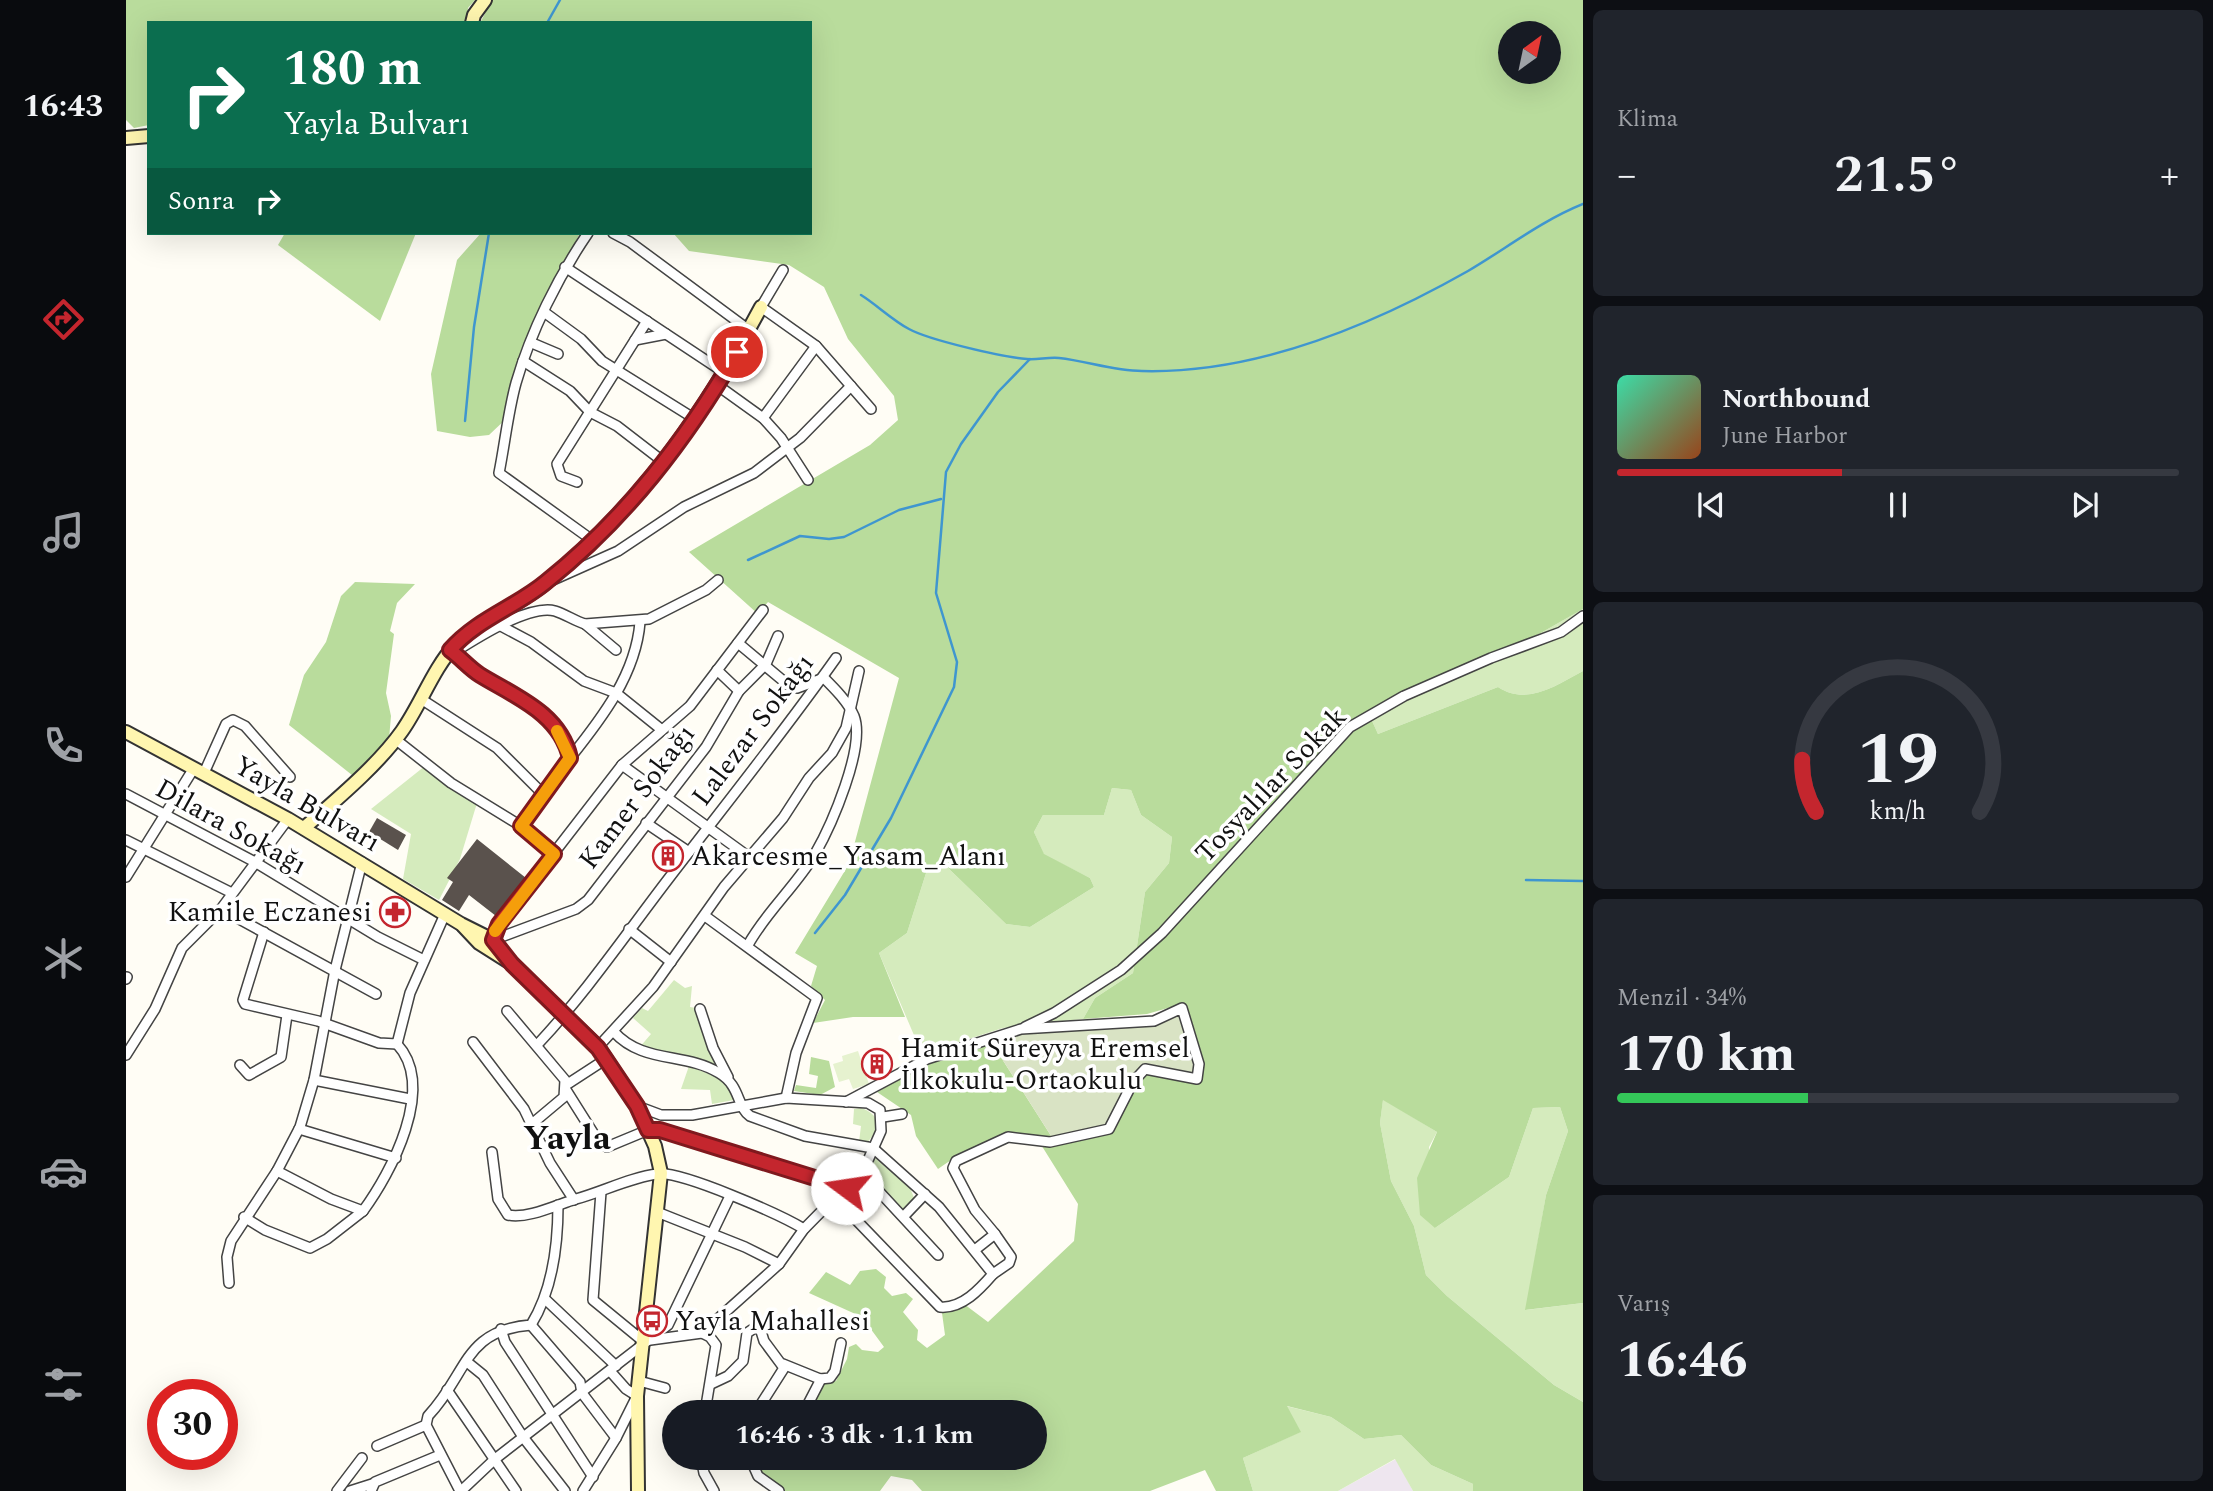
<!DOCTYPE html>
<html lang="tr">
<meta charset="utf-8">
<style>
:root{--surface:#171b24;--page:#20242c;--text:#f1f3f6;--muted:#9ea1a6;--line:#363941;--accent:#c4262e}
body{margin:0;font-family:Spectral,serif;background:var(--page);color:var(--text);height:100vh;display:flex;flex-direction:column;font-size:26px;white-space:nowrap}
*{box-sizing:border-box;margin:0}
p{font-size:23px;color:var(--muted)}
.icon{flex:none;width:38px;height:38px;fill:none;stroke:currentColor;stroke-width:2;stroke-linecap:round;stroke-linejoin:round}
.map{position:relative;flex:1;overflow:hidden}
.sheet{display:flex;flex-direction:column;gap:10px;padding:10px;background:#0d0f14;width:630px}
.sheet>*{flex:none}
.guide{position:absolute;left:21px;top:21px;width:665px;height:214px;border-radius:0px;box-shadow:0 7px 28px #0002;background:#0b6e4f;color:#fff;overflow:hidden}
.needle{width:46px;rotate:33deg}
.tools{position:absolute;left:1372px;top:21px;display:grid;gap:14px}
.tools a{display:grid;place-items:center;width:63px;height:63px;border-radius:50%;background:var(--surface);box-shadow:0 7px 28px #0002;font-size:35px}
.speed{position:absolute;left:21px;top:1379px;display:flex;gap:14px;font-size:35px;font-weight:700;text-align:center}
.speed>*{display:grid;place-content:center;width:91px;height:91px;border-radius:50%;background:var(--surface);box-shadow:0 7px 28px #0002;line-height:1}
.speed .limit{border:10px solid #d22;background:#fff;color:#111}
.pin{position:absolute;display:grid;place-items:center;width:60px;height:60px;color:#fff;margin:-30px;border:4px solid #fff;border-radius:50%;box-shadow:0 2px 7px #0007}
.me{position:absolute;width:77px;margin:-38px;rotate:284deg;stroke-linejoin:round;filter:drop-shadow(0 0 5px #0008)}
.turn{display:flex;align-items:center;gap:24px;height:147px;padding:0 21px;font-size:32px}
.turn .icon{width:91px;height:91px;stroke-width:2.5}
.turn b{display:block;font-size:49px;line-height:60px}
.then{display:flex;align-items:center;height:66px;padding:0 21px;background:#0003;gap:14px;font-size:26px}
.big{font-size:52px;font-weight:700;line-height:1.1}
.sheet .card{flex:1;display:flex;flex-direction:column;justify-content:center;gap:10px;min-width:0;padding:0 24px;border-radius:10px;background:var(--page)}
.sheet .dial{align-items:center;gap:0}
.dial svg{height:182px;overflow:visible;fill:none;stroke:var(--line);stroke-width:7;stroke-linecap:round;text-anchor:middle}
.dial text{fill:var(--text);stroke:none}
.song{display:flex;align-items:center;gap:21px}
.cover{width:84px;height:84px;border-radius:10px;background:linear-gradient(135deg,hsl(160 70% 55%),hsl(20 70% 35%))}
.played{height:7px;border-radius:4px;background:linear-gradient(90deg,var(--accent) 40%,var(--line) 40%)}
.keys{display:flex;justify-content:space-around;direction:ltr}
.heat{display:flex;justify-content:space-between;align-items:center;font-size:38px;direction:ltr}
.charge{height:10px;border-radius:5px;background:linear-gradient(90deg,#34c759 34%,var(--line) 0)}
.trip{position:absolute;left:536px;top:1400px;width:385px;height:70px;border-radius:35px;background:var(--surface);box-shadow:0 7px 28px #0002;font-weight:700;line-height:70px;text-align:center}
main{display:flex;flex:1;min-height:0}
.tab-bar{display:flex;flex-direction:column;width:126px;justify-content:space-around;align-items:center;background:#090b0e;color:var(--muted)}
.tab-bar .icon{width:49px;height:49px}
.tab-bar .selected{color:var(--accent)}
.tab-bar b{font-size:32px;color:var(--text)}
.map>svg:first-child{display:block}
</style>
<main>
<nav class="tab-bar">
<b>16:43</b>
<svg class="icon selected" aria-label="directions" viewBox="0 0 24 24"><path d="M12 3l9 9-9 9-9-9zM9 14v-3h6M13 9l2 2-2 2"/></svg>
<svg class="icon" aria-label="music" viewBox="0 0 24 24"><path d="M9 18V5l10-2v13"/><circle cx="6" cy="18" r="3"/><circle cx="16" cy="16" r="3"/></svg>
<svg class="icon" aria-label="phone" viewBox="0 0 24 24"><path d="M5 4h4l2 5-3 2q2 4 5 5l2-3 5 2v4C11 20 4 13 5 4z"/></svg>
<svg class="icon" aria-label="climate" viewBox="0 0 24 24"><path d="M12 3v18M4 7l16 10M4 17L20 7"/></svg>
<svg class="icon" aria-label="car" viewBox="0 0 24 24"><path d="M5 17H2v-5l4-1 3-4h7l3 4 3 1v5h-3M9 17h6M6 11h13"/><circle cx="7" cy="17" r="2"/><circle cx="17" cy="17" r="2"/></svg>
<svg class="icon" aria-label="filters" viewBox="0 0 24 24"><path d="M4 7h16M4 17h16"/><circle cx="9" cy="7" r="2"/><circle cx="15" cy="17" r="2"/></svg>
</nav>
<div class="map">
<svg width="1457" height="1491" viewBox="0 0 1457 1491">
<rect width="100%" height="100%" fill="#fffdf5"/>
<polygon fill="#eee6ef" points="1270,1459 1287,1491 1212,1491"/>
<g fill="#d5ebbd">
<path d="M1457,609v62c-28,15 -56,35 -85,16l-120,47 -10,-22 171,-78z"/>
<polygon points="299,766 351,803 334,859 313,900 277,879 285,834 245,809"/>
<polygon points="986,788 1005,790 1015,815 1046,837 1043,863 1019,892 1007,973 969,998 957,1019 877,1028 796,1054 753,953 781,933 801,870 820,866 880,924 904,927 968,887 964,878 918,855 908,832 917,815 978,815"/>
<polygon points="548,980 559,988 566,986 564,1007 570,1008 595,1066 592,1069 558,1056 513,1048 525,1034 507,1018 516,1008 522,1011"/>
<polygon points="563,1066 600,1081 609,1097 608,1100 586,1104 584,1090 555,1089"/>
<polygon points="1257,1099 1311,1132 1303,1147 1309,1228 1383,1177 1407,1108 1434,1107 1442,1131 1420,1195 1400,1310 1457,1303 1457,1402 1428,1385 1321,1296 1300,1275 1288,1226 1265,1181 1254,1123"/>
<path d="M735,1108c20,7 20,19 6,35l-8,-1 2,-16 -8,-2 1,-15z"/>
<polygon points="749,1158 784,1188 789,1200 780,1211 775,1210 741,1172"/>
<polygon points="1160,1406 1205,1417 1238,1439 1275,1435 1305,1465 1347,1484 1347,1491 1287,1491 1269,1459 1212,1491 1127,1491 1117,1458 1174,1432"/>
</g>
<g fill="#b9dc9c" fill-rule="evenodd">
<polygon points="0,0 349,0 342,8 341,23 23,23 23,125 8,128 0,120"/>
<path d="M366,0h1091v609l-44,25 -171,78 10,22 120,-47c29,19 57,-1 85,-16v632l-58,7 21,-115 22,-64 -8,-24 -27,1 -24,69 -74,51 -15,-13 -3,-37 20,-46 -54,-32 -3,23 11,58 23,45 12,49 21,21 107,89 29,17v89h-110v-7l-42,-19 -30,-30 -37,4 -33,-22 -44,-11 14,26 -58,26 10,33h-37l-11,-21 -55,21h-228l-10,-11 -21,-4 -11,15h-101l-16,-11 -13,-22h284v-46h-226l15,-28 13,-3 11,-22 2,-12 7,-3 6,6 16,2 6,-5 -22,-30 -53,-24 17,-21 24,13 10,-14 16,-2 10,8 -2,11 8,8 14,-3 7,6 -10,13 15,18 -1,10 10,8 18,-13 -3,-22 22,-9 24,18 86,-81 4,-37 -43,-69c-37,-3 -67,13 -97,34l-22,-33 -5,-21 -34,-23 49,-27 64,-25 63,99 92,-74 49,12v-13l-19,-58 -28,8 -64,5 12,-21 38,-25 12,-81 24,-29 3,-26 -31,-22 -10,-25 -19,-2 -8,27h-61l-9,17 10,22 46,24 4,9 -64,40 -24,-3 -60,-58 -19,4 -20,63 -28,20 26,64h-52l-40,6 12,-23 -14,-14 6,-20 -22,-13 54,-89 50,-186 -131,-76 -10,12 -69,-62 181,-107 28,-25 -4,-24 -46,-57 -24,-52 -35,-22 -100,-14 -16,-18h137v-210h-330zM1384,33h39v39h-39z"/>
<polygon points="159,233 290,233 254,321 152,245"/>
<polygon points="355,233 454,233 395,350 382,417 363,435 344,437 311,431 305,374 331,260"/>
<polygon points="229,582 289,584 271,603 264,631 268,634 260,693 265,716 263,739 226,775 163,725 178,675 200,642 215,596"/>
<polygon points="685,1057 703,1061 709,1087 694,1095 668,1091 670,1085 690,1088 692,1076 683,1074"/>
</g>
<polygon fill="#d9e3c4" points="1052,1014 1068,1064 1068,1077 1019,1065 981,1128 927,1139 864,1040 882,1034 1011,1025 1041,1021"/>
<polygon fill="#e6f2cf" points="732,1051 743,1084 727,1089 723,1079 713,1082 707,1064 717,1061 716,1056"/>
<g fill="none" stroke-linecap="round" stroke-linejoin="round">
<g stroke="#3f96cf" stroke-width="2.5">
<polyline points="421,23 434,0"/>
<path d="M735,295c16,10 31,25 48,34 20,11 93,28 118,30 10,1 21,-2 32,-1 28,3 54,13 83,13 114,3 229,-45 326,-100 39,-23 73,-50 115,-67"/>
<polyline points="339,421 348,327 363,233"/>
<polyline points="622,560 674,536 703,539 718,537 773,510 815,499"/>
<polyline points="1400,880 1457,881"/>
<polyline points="689,933 719,895 765,818 828,687 831,662 810,593 820,472 835,444 872,392 904,359"/>
</g>
</g>
<g fill="#5a524d">
<polygon points="251,818 280,835 272,850 243,832"/>
<polygon points="351,839 400,878 370,916 343,895 333,911 316,900 327,882 321,878"/>
<polygon points="538,844 553,854 543,867 529,857"/>
<polygon points="753,1048 764,1071 749,1079 738,1055"/>
</g>
<g fill="none" stroke-linecap="round" stroke-linejoin="round">
<g stroke="#444" stroke-width="12">
<g id="street">
<path d="M462,233c-30,44 -57,98 -72,150 -8,29 -11,60 -17,90l93,67"/>
<polyline points="487,233 504,242 623,330"/>
<polyline points="439,267 599,373"/>
<polyline points="657,270 635,307 690,346 745,409"/>
<polyline points="418,312 455,339 476,361 569,419"/>
<polyline points="509,340 540,334"/>
<polyline points="406,343 432,354"/>
<polyline points="397,361 444,391 464,412 491,426 539,463"/>
<polyline points="591,385 637,418 655,438 682,480"/>
<polyline points="637,418 690,346"/>
<polyline points="451,482 435,476 431,464 521,321"/>
<polyline points="427,580 492,551 558,507 628,473 674,438 725,386"/>
<polyline points="375,626 405,642 458,681 490,693 536,730"/>
<path d="M612,643l49,41 10,4 27,-10c11,11 24,24 30,38 12,31 -23,110 -39,138 -19,32 -49,58 -67,91"/>
<path d="M324,650c11,8 19,18 30,25 34,21 79,37 90,83l-49,68"/>
<polyline points="490,650 459,624 523,619 580,590 592,580"/>
<path d="M327,653c22,-14 76,-49 102,-42 10,3 20,10 30,13"/>
<polyline points="591,670 613,691"/>
<polyline points="295,699 371,748 418,795"/>
<polyline points="269,739 325,783 395,826 428,854"/>
<path d="M444,758c32,-40 66,-84 70,-136"/>
<polyline points="496,765 623,857"/>
<polyline points="78,773 100,724 107,720 119,726 164,777"/>
<polyline points="0,794 129,862 252,937 298,960"/>
<polyline points="520,823 563,852"/>
<polyline points="0,840 106,893"/>
<polyline points="0,877 68,768"/>
<polyline points="95,909 250,994"/>
<polyline points="579,916 691,998 670,1053 660,1098"/>
<polyline points="503,929 545,962"/>
<polyline points="138,932 117,1000 119,1004 192,1021 253,1043 271,1044 284,993 319,914"/>
<polyline points="367,940 450,909 462,900 580,747 613,691 640,664 652,636"/>
<polyline points="367,940 373,924 496,765 564,706 637,610"/>
<polyline points="0,979 1,977"/>
<polyline points="574,1009 587,1048 602,1077"/>
<polyline points="381,1011 439,1080 438,1097 407,1123"/>
<polyline points="899,1027 928,1013 995,970 1036,933 1224,727 1278,696 1365,658 1435,632 1457,616"/>
<path d="M488,1032c29,32 71,20 105,41 22,13 17,33 31,43l55,20 68,12 66,59 54,67c-13,15 -31,35 -53,33l-104,-108"/>
<polyline points="347,1042 398,1109 424,1163 448,1200"/>
<path d="M411,1045c49,-52 89,-111 132,-167 56,-73 114,-145 167,-220"/>
<polyline points="472,1047 527,987 598,887 657,818 683,778 706,753 720,728 733,671"/>
<polyline points="0,1055 29,1009 56,948 95,909 162,819"/>
<polyline points="114,1065 123,1075 155,1057 161,1015"/>
<polyline points="188,1080 284,1099"/>
<polyline points="440,1085 480,1059"/>
<polyline points="440,1090 469,1136 481,1147 522,1130 534,1130 721,1188"/>
<polyline points="720,1102 801,1059 895,1029 1028,1021 1056,1008 1073,1064 1071,1079 1019,1069 1007,1082 983,1129 924,1142 882,1137 830,1161 827,1168 849,1210 869,1234 850,1249"/>
<polyline points="511,1106 535,1115 566,1115 660,1098 742,1103 754,1110 755,1131 739,1167 678,1229 653,1264 576,1333 517,1341"/>
<polyline points="757,1117 776,1114"/>
<polyline points="173,1129 270,1158"/>
<path d="M366,1152l6,47 10,16c20,4 48,-10 68,-16 26,-7 55,-22 82,-25 24,-3 123,41 146,55"/>
<path d="M151,1171l54,28 32,12c28,-38 74,-124 34,-167"/>
<polyline points="735,1172 812,1255"/>
<polyline points="475,1192 467,1300 517,1341"/>
<polyline points="531,1212 619,1247 653,1264"/>
<polyline points="778,1216 799,1194"/>
<polyline points="118,1217 139,1230 184,1248 201,1239 237,1211"/>
<polyline points="867,1274 883,1263 885,1257 869,1234"/>
<polyline points="103,1283 101,1257 105,1241 151,1171 174,1127 188,1080 209,970 236,862"/>
<polyline points="419,1299 490,1366"/>
<polyline points="405,1325 454,1382 456,1393 490,1438"/>
<polyline points="375,1329 379,1342 467,1477"/>
<polyline points="576,1333 584,1337 590,1345 579,1412"/>
<polyline points="341,1362 357,1375 397,1437 439,1491"/>
<polyline points="657,1364 694,1379 704,1378 709,1371 715,1343"/>
<polyline points="513,1381 539,1388"/>
<polyline points="585,1384 602,1376 617,1361 621,1333 633,1325 638,1341 658,1368 630,1412"/>
<polyline points="321,1390 390,1491"/>
<polyline points="674,1412 680,1408 695,1379"/>
<polyline points="251,1446 300,1425"/>
<polyline points="575,1458 578,1473 588,1491"/>
<polyline points="624,1458 632,1476 653,1491"/>
<polyline points="211,1491 236,1458"/>
<polyline points="224,1491 246,1484"/>
<polyline points="245,1491 249,1482 314,1455"/>
<path d="M334,1491l-34,-66 2,-9c40,-42 35,-86 103,-91 21,-34 27,-80 27,-120"/>
<polyline points="335,1491 369,1459 542,1325 604,1196"/>
<polyline points="457,1491 490,1438 511,1396 500,1389 484,1371"/>
</g>
</g>
<g stroke="#333" stroke-width="16">
<g id="secondary">
<polyline points="346,23 348,15 359,0"/>
<polyline points="0,138 23,136"/>
<polyline points="0,732 162,819 335,924 367,940 386,964 472,1047 511,1106 529,1146 535,1173 511,1396 512,1491"/>
<path d="M178,828c32,-28 74,-63 98,-97 19,-27 31,-62 53,-86 26,-28 64,-39 92,-63 95,-80 156,-166 214,-275"/>
<polyline points="337,926 353,943 383,962"/>
</g>
</g>
<use href="#street" stroke="#fff" stroke-width="9"/>
<use href="#secondary" stroke="#fff6b0" stroke-width="12"/>
</g>
<g fill="none" stroke-linecap="round" stroke-linejoin="round">
<g stroke="#7f191e" stroke-width="18">
<path id="route" d="M611,352c-51,88 -111,166 -191,230 -30,25 -69,37 -96,68 11,8 19,18 30,25 34,21 80,38 90,83l-49,68 33,28 -55,70 -6,16 19,24 86,84 39,58 11,24h12l187,58"/>
</g>
<use href="#route" stroke="#c4262e" stroke-width="12"/>
<polyline stroke="#f59e0b" stroke-width="12" points="369,931 428,854 395,826 444,758 431,731"/>
</g>
<defs>
<g id="building-ring" transform="scale(1.575)"><circle r="9.5" fill="#fff" stroke="#c4262e" stroke-width="1.5"/><path d="M-4-6H4V6H1V3H-1V6H-4ZM-2.5-4.3h1.7v1.8h-1.7ZM.8-4.3h1.7v1.8H.8ZM-2.5-1h1.7V.8h-1.7ZM.8-1h1.7V.8H.8Z" fill="#c4262e"/></g>
<g id="pharmacy-ring" transform="scale(1.575)"><circle r="9.5" fill="#fff" stroke="#c4262e" stroke-width="1.5"/><path d="M-2-6h4v4h4v4h-4v4h-4v-4h-4v-4h4Z" fill="#c4262e"/></g>
<g id="bus-ring" transform="scale(1.575)"><circle r="9.5" fill="#fff" stroke="#c4262e" stroke-width="1.5"/><path d="M-5-6H5V4H4V6H2V4H-2V6H-4V4H-5ZM-3.5-4V0h7V-4ZM-3.5 1.2v1.5H-2V1.2ZM2 1.2v1.5H3.5V1.2Z" fill="#c4262e"/></g>
</defs>
<g fill-rule="evenodd">
<use href="#building-ring" x="542" y="856"/>
<use href="#pharmacy-ring" x="269" y="912"/>
<use href="#building-ring" x="751" y="1064"/>
<use href="#bus-ring" x="526" y="1321"/>
</g>
<g text-anchor="middle" dominant-baseline="central" stroke-width="7" stroke-linejoin="round" paint-order="stroke">
<g font-size="28" fill="#111" stroke="#fff">
<text transform="translate(627 730) rotate(-53)">Lalezar Sokağı</text>
<text transform="translate(1145 785) rotate(-46)">Tosyalılar Sokak</text>
<text transform="translate(511 797) rotate(-53)">Kamer Sokağı</text>
<text transform="translate(181 804) rotate(30)">Yayla Bulvarı</text>
<text transform="translate(105 827) rotate(29)">Dilara Sokağı</text>
</g>
<g font-size="28" fill="#111" stroke="#fff" text-anchor="start">
<text x="565" y="856">Akarcesme_Yasam_Alanı</text>
<text x="246" y="912" text-anchor="end">Kamile Eczanesi</text>
<text x="774" y="1048">Hamit Süreyya Eremsel<tspan x="774" dy="32">İlkokulu-Ortaokulu</tspan></text>
<text x="549" y="1321">Yayla Mahallesi</text>
</g>
<g font-size="35" font-weight="bold" fill="#111" stroke="#fff">
<text x="441" y="1138">Yayla</text>
</g>
</g>
</svg>
<div class="tools">
<a><svg class="needle" viewBox="-14 -14 28 28"><path d="M0-13l5 13h-10z" fill="#e53935"/><path d="M0 13l5-13h-10z" fill="#9ea1a6"/></svg></a>
</div>
<div class="speed"><div class="limit">30</div></div>
<div class="pin" style="left:611px;top:352px;background:#d93025"><svg class="icon" aria-label="arrive" viewBox="0 0 24 24"><path d="M6 21V4h12l-3 4 3 4H6"/></svg></div>
<svg class="me" style="left:721px;top:1188px" viewBox="-20 -20 40 40"><circle r="19" fill="#fff"/><path d="M0-13L10 11 0 6-10 11z" fill="#c4262e"/></svg>
<div class="trip">16:46 · 3 dk · 1.1 km</div>
<div class="guide">
<div class="turn"><svg class="icon" aria-label="right" viewBox="0 0 24 24"><path d="M7 20v-9h11M14 6l5 5-5 5"/></svg><div><b>180 m</b>Yayla Bulvarı</div></div>
<div class="then">Sonra<svg class="icon" aria-label="right" viewBox="0 0 24 24"><path d="M7 20v-9h11M14 6l5 5-5 5"/></svg></div>
</div>
</div>
<section class="sheet">
<div class="card"><p>Klima</p>
<div class="heat"><a>−</a><b class="big">21.5°</b><a>+</a></div>
</div>
<div class="card">
<div class="song"><i class="cover"></i><div><b>Northbound</b><p>June Harbor</p></div></div>
<div class="played"></div>
<div class="keys"><svg class="icon" aria-label="previous" viewBox="0 0 24 24"><path d="M18 5L8 12l10 7zM5 5v14"/></svg><svg class="icon" aria-label="pause" viewBox="0 0 24 24"><path d="M8 5v14M16 5v14"/></svg><svg class="icon" aria-label="next" viewBox="0 0 24 24"><path d="M6 5l10 7-10 7zM19 5v14"/></svg></div>
</div>
<div class="card dial"><svg viewBox="0 0 100 80">
<path d="M14 69A42 42 0 1 1 86 69"/>
<path d="M14 69A42 42 0 0 1 8 46" stroke="#c4262e"/>
<text x="50" y="56" font-size="32" font-weight="700">19</text>
<text x="50" y="72" font-size="11">km/h</text>
</svg></div>
<div class="card"><p>Menzil · 34%</p><b class="big">170 km</b><div class="charge"></div></div>
<div class="card"><p>Varış</p><b class="big">16:46</b></div>
</section>
</main>
